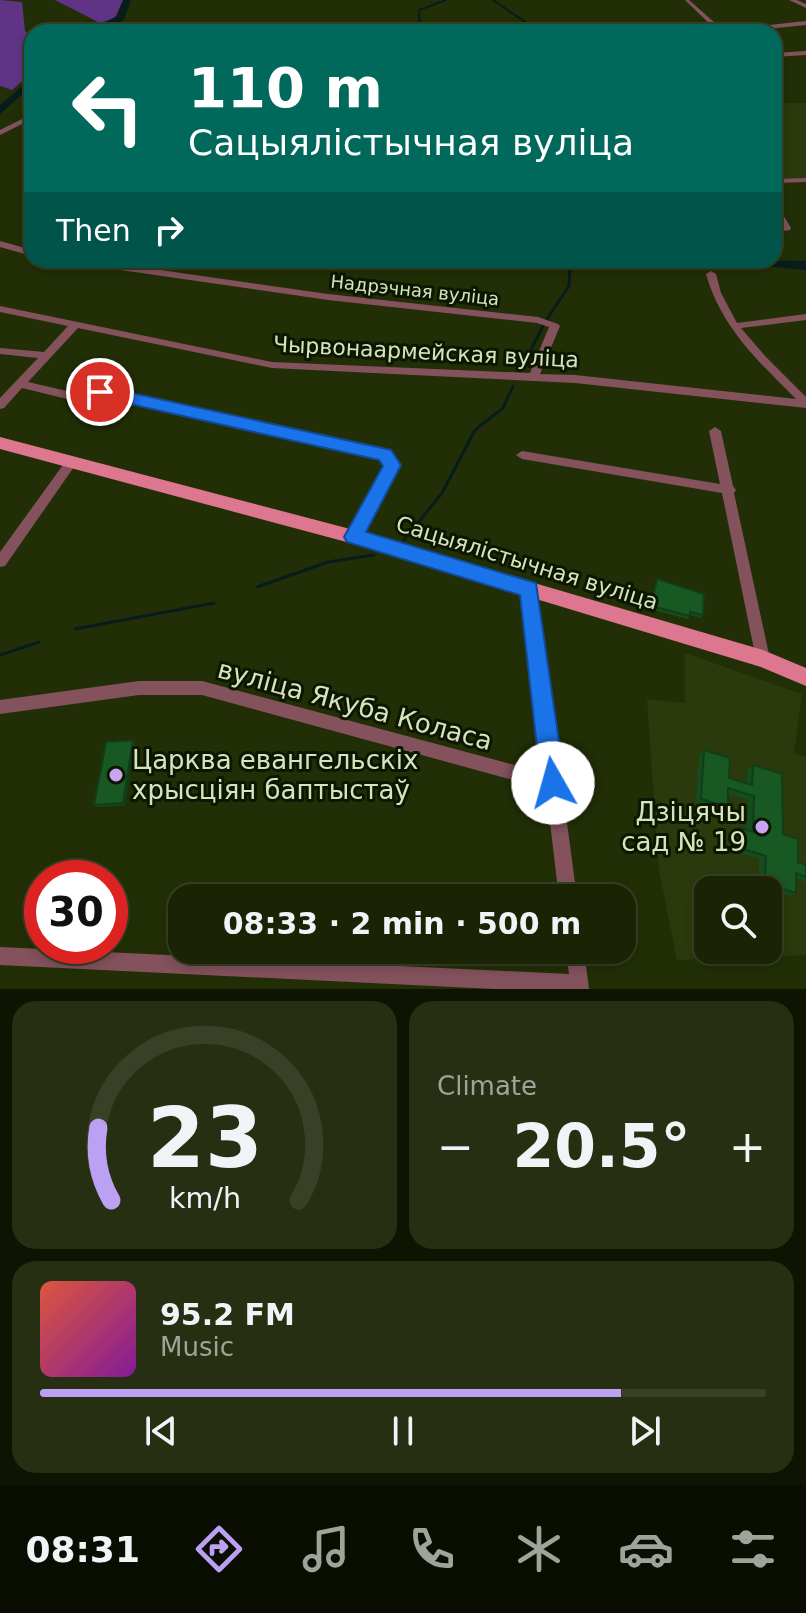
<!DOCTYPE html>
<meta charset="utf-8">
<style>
:root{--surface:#1a2304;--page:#272f13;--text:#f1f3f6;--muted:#9fa49a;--line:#384026;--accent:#bca0f2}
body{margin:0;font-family:"DejaVu Sans",sans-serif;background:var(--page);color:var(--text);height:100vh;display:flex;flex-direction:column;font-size:30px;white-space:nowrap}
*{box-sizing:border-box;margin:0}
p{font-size:26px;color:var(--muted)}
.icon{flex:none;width:44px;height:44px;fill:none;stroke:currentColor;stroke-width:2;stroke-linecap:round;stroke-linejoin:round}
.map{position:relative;height:989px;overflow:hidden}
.sheet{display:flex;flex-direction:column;gap:12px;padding:12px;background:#0e1302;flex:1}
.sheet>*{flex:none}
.hud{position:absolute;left:24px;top:24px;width:758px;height:244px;border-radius:24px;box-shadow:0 4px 12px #0003,0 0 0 2px var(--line);background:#00695c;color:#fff;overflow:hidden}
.fabs{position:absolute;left:694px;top:876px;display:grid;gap:16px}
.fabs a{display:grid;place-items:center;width:88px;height:88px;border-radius:16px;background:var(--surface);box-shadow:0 4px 12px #0003,0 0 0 2px var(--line);font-size:40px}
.speed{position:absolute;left:24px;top:860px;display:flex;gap:16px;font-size:40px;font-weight:700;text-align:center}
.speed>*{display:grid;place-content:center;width:104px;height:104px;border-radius:50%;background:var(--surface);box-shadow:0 4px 12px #0003,0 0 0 2px var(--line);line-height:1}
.speed .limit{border:12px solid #d22;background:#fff;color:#111}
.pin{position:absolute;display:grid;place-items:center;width:68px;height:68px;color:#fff;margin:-34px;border:4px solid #fff;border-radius:50%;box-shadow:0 2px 8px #0007}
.me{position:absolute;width:88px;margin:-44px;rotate:353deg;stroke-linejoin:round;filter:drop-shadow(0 0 6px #0008)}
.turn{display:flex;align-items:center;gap:28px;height:168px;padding:0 32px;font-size:36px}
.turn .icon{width:104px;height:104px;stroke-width:2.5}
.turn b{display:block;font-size:56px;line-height:68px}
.then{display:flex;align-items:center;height:76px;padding:0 32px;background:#0003;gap:16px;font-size:30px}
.big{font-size:60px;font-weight:700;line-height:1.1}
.sheet .card{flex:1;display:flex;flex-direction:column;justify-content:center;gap:12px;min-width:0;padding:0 28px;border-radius:24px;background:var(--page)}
.sheet .dial{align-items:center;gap:0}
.dial svg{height:208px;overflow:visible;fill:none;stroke:var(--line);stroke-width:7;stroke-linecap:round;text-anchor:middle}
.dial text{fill:var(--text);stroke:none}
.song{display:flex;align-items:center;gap:24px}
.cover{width:96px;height:96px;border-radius:12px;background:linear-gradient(135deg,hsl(10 70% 55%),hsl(290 70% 35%))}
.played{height:8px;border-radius:4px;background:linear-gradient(90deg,var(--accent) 80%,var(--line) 80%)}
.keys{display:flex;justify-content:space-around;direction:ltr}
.heat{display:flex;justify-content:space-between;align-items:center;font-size:44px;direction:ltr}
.sheet .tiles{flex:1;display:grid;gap:12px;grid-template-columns:1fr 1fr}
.card:last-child{grid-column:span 2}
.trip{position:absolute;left:168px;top:884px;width:468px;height:80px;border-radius:24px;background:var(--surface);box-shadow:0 4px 12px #0003,0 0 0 2px var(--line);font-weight:700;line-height:80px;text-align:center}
.menu{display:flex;height:128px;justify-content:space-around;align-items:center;background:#0a0e02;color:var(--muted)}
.menu .icon{width:56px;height:56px}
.menu .active{color:var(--accent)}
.menu b{font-size:36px;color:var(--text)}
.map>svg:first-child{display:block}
</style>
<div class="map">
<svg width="806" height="989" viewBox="0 0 806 989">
<rect width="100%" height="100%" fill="#222f06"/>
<g fill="#2b3a0d" fill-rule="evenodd">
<polygon points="774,103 806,103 806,178 774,179"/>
<path d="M685,653l117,41 -8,59 12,4v198l-129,5 -18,-90 -12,-171 38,4zM708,890h60v60h-60z"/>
</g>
<g fill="#5f3485">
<polygon points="0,0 22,2 25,31 32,36 32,73 12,90 0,86"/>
<polygon points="55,0 123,0 115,18 100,23"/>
</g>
<polygon fill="#061d1b" points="703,260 806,261 806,270"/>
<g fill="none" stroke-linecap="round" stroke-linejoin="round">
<g stroke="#061d1b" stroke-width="2">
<polyline points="493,0 540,32"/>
<polyline points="420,32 419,10 446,0"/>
<polyline points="570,264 570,260"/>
</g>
<g stroke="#061d1b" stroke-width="3">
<polyline points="547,319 569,286 570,262"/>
<polyline points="523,366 543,326"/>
<polyline points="404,540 442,493 475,430 503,408 513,386"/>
<polyline points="257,587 328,562 374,555"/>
<polyline points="75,629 214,603"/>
<polyline points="0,655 39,642"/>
</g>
<g fill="#061d1b" fill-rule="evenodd">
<polygon points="123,0 131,0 124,20 97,32 86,32 117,16"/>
<polygon points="32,78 32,86 0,114 0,105"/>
</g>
<g fill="#83525d" fill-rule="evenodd">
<polygon points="685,0 689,0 723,30 806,21 806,25 739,32 718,32"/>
<polygon points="789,0 797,0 806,4 806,8"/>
<polygon points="105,30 108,31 109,32 102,32"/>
<polygon points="806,51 806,55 774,57 774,53"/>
<polygon points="32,114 32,119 0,135 0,130"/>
<polygon points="806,178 806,182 774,183 774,179"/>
<polygon points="774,205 777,205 791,228 790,230 774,232 774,226 781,226 774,214"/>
<polygon points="0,241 32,250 32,256 0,247"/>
<path d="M68,260h23l237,34 210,23 20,7 2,2 -20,48 35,1 221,24c-38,-38 -75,-72 -90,-125l5,-3 5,3 5,19 16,30 69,-9v6l-65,8 25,29 40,40v11l-231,-25 -303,-15 -194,-40 -50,54 39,9 33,-3 289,64 9,13 -40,76 -4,1 -4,-1 -2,-4 38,-72 -5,-7 -281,-62 -33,3 -45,-11 -18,20 -4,1v-11l38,-40 -38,-4v-6l44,4 24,-26 -68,-14v-6l272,56 258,11 19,-46 -12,-4 -209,-23 -256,-37z"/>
<polygon points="715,427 721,431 733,486 736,490 734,493 770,659 768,664 763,666 758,664 756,659 722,493 522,459 516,455 522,451 720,484 709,431"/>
<polygon points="72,457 76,458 78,461 76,464 5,566 0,567 0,552 68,458"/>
<polygon points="529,583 534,585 536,589 577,898 559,898 546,789 202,695 139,695 0,714 0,700 139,681 202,681 544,773 522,589 524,585"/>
<polygon points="0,947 569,974 566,950 584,950 589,989 494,989 0,965"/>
</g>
<polygon fill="#dc778f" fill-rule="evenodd" points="0,437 354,530 763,650 806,668 806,686 761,667 354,544 0,449"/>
</g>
<g fill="#154c1e">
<polygon points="657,579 703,615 701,618 690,615 688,619 649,609"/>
<polygon points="135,743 125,805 96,807 94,805"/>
<polygon points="704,750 729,778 746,783 747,769 753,765 783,834 798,862 806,865 806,882 796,879 796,893 789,896 759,886 759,859 734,851 735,832 741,828 747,830 748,800 728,794 728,807 722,811 696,803 699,755"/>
</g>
<polygon fill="#113e18" points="133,740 135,743 125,805 123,803"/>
<g fill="#185823" stroke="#113e18" stroke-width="2">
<polygon points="657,579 704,594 703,615 690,612 690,616 651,606"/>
<polygon points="133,740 123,803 94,805 106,742"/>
<polygon points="704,750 730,758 729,778 752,785 753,765 782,774 783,834 798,839 798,862 806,865 806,877 796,873 796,893 765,883 766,856 740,848 741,828 753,832 754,796 728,788 728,807 701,799"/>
</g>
<polygon fill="#1a73e8" stroke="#114b97" stroke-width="2" points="100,386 391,450 401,465 366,532 536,583 565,783 561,791 553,795 544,791 541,783 520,595 347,542 344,537 383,466 379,460 94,396 92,392"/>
<g fill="#c8a5ee" stroke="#0c1600" stroke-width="3">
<circle cx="116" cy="775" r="8"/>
<circle cx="762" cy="827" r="8"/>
</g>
<g text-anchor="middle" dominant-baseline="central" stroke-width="6" stroke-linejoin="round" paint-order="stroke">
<g font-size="18" fill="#d5e4be" stroke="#0c1600">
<text transform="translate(415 290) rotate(6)">Надрэчная вуліца</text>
</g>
<g font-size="22" fill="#d5e4be" stroke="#0c1600">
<text transform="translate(426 352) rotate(3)">Чырвонаармейская вуліца</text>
<text transform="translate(527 563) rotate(17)">Сацыялістычная вуліца</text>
</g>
<g font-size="26" fill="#d5e4be" stroke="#0c1600">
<text transform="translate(355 705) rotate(15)">вуліца Якуба Коласа</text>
</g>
<g font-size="26" fill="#d5e4be" stroke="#0c1600" text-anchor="start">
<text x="132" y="760">Царква евангельскіх<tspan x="132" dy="30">хрысціян баптыстаў</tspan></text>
<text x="746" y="812" text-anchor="end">Дзіцячы<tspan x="746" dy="30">сад № 19</tspan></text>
</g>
</g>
</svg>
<div class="fabs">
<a><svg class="icon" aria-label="search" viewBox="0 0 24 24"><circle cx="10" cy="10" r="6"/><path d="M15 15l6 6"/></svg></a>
</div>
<div class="speed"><div class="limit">30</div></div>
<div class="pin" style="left:100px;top:392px;background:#d93025"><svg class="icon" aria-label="arrive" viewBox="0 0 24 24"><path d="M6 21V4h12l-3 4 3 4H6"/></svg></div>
<svg class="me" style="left:553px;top:783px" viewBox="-20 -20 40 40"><circle r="19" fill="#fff"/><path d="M0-13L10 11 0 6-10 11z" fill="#1a73e8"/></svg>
<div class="trip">08:33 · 2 min · 500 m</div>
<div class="hud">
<div class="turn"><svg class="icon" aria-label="left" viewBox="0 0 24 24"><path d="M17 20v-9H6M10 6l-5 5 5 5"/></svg><div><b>110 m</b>Сацыялістычная вуліца</div></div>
<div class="then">Then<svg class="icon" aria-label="right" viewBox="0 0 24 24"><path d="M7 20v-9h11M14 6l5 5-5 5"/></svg></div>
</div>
</div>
<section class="sheet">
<div class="tiles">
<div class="card dial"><svg viewBox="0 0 100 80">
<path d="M14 69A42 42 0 1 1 86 69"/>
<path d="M14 69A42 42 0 0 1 9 41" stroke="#bca0f2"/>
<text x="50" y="56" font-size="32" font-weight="700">23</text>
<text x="50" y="72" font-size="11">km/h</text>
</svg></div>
<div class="card"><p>Climate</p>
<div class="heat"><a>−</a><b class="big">20.5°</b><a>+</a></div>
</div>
<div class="card">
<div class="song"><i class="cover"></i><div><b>95.2 FM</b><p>Music</p></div></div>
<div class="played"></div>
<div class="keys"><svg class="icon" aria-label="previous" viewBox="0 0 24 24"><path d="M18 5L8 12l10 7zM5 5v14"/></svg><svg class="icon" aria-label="pause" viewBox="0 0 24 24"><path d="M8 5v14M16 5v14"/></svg><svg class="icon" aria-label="next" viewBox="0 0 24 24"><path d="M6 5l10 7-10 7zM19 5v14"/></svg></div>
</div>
</div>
</section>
<nav class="menu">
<b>08:31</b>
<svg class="icon active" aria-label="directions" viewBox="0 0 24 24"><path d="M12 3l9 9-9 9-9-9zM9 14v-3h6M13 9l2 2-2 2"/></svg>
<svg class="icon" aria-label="music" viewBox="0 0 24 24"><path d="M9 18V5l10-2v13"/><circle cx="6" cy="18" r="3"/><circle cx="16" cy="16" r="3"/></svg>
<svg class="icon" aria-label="phone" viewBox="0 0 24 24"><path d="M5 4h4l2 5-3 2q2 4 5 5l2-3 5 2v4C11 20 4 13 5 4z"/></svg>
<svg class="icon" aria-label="climate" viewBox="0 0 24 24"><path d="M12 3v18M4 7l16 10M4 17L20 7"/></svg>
<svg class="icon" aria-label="car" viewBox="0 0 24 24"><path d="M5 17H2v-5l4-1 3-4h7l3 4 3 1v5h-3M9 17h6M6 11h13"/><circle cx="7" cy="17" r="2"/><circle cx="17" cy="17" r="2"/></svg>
<svg class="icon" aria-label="filters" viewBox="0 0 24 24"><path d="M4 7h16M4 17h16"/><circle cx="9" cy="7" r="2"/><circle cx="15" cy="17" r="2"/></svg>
</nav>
